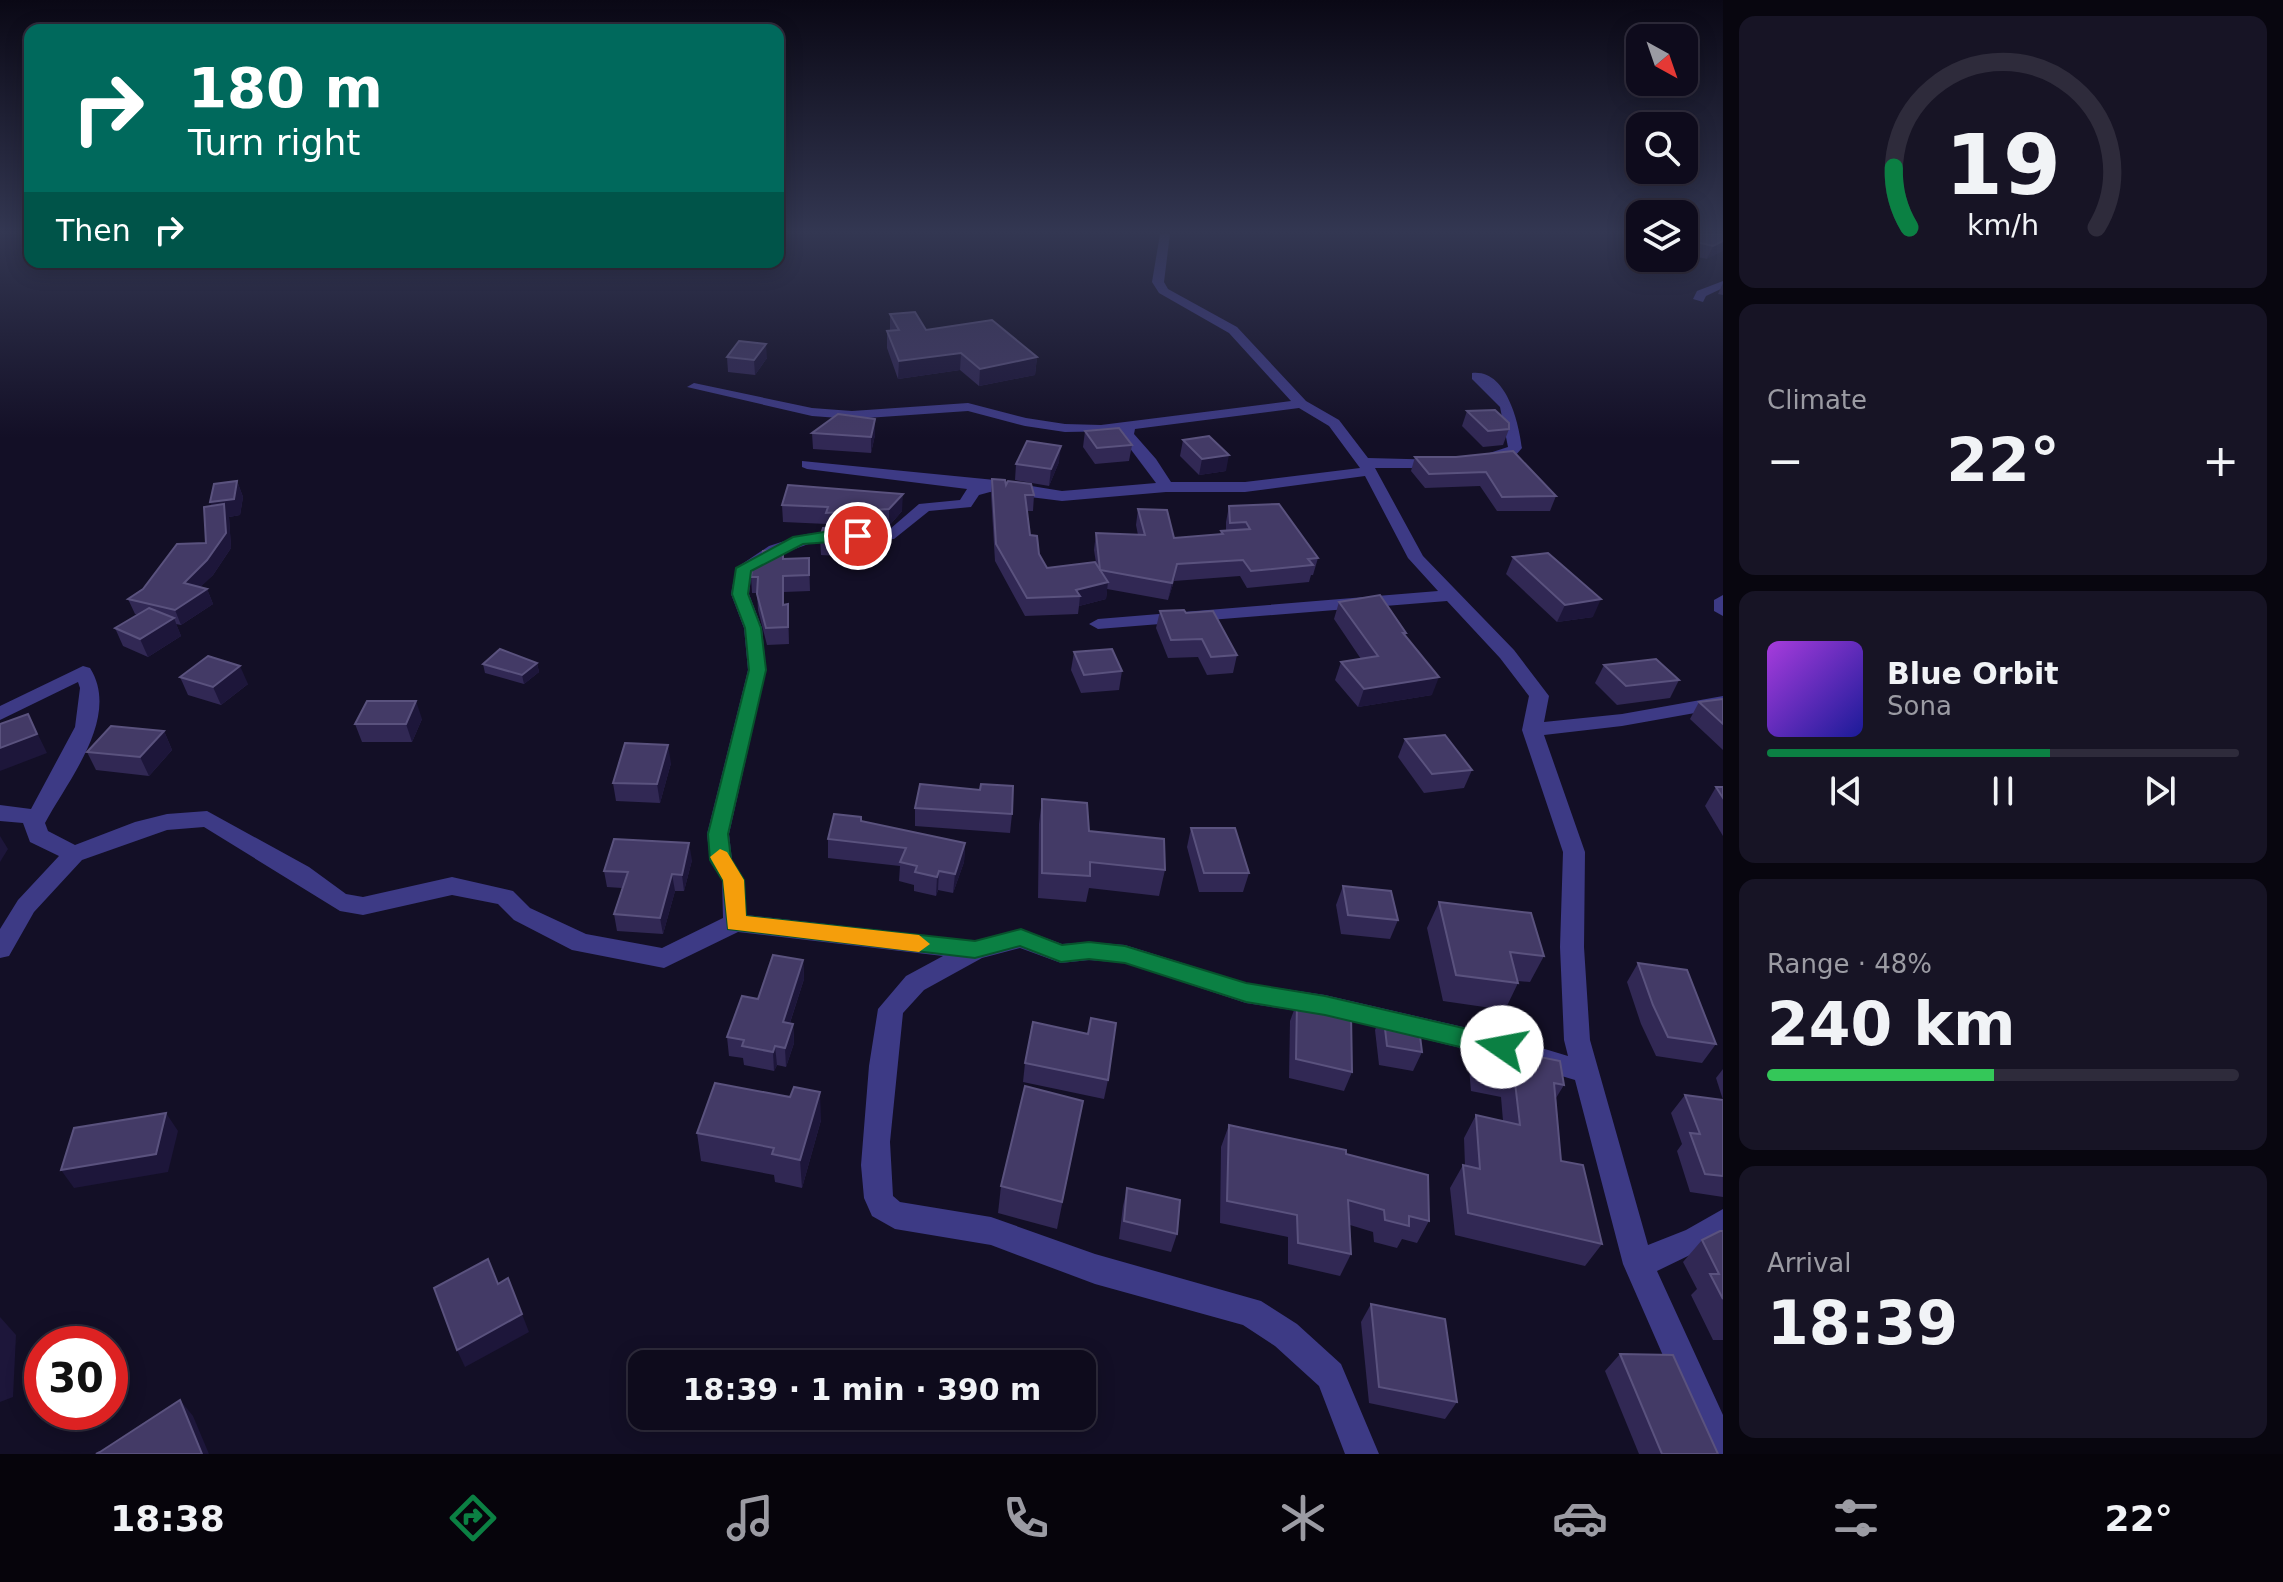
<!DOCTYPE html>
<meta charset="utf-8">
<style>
:root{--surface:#0e0b1c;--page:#171425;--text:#f1f3f6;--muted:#9b9ba3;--line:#2e2b3b;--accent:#0b8043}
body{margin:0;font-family:"DejaVu Sans",sans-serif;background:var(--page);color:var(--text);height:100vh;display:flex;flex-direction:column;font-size:30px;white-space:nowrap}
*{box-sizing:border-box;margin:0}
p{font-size:26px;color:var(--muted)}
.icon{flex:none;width:44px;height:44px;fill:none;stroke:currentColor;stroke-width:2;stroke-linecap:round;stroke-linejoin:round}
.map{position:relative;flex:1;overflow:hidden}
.side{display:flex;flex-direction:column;gap:16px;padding:16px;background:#08060f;width:560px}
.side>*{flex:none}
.hud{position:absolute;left:24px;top:24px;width:760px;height:244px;border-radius:16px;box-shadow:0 4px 20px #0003,0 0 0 2px var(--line);background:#00695c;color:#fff;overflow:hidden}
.needle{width:52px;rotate:140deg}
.fabs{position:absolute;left:1626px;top:24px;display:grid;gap:16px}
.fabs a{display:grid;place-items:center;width:72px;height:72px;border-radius:16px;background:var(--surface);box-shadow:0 4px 20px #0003,0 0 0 2px var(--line);font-size:40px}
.speed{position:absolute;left:24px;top:1326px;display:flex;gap:16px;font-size:40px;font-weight:700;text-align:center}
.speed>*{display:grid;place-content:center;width:104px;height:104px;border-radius:50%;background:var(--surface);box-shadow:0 4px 20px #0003,0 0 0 2px var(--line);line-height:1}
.speed .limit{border:12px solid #d22;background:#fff;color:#111}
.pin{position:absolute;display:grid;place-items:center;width:68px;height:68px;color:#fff;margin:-34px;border:4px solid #fff;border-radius:50%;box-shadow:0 2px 8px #0007}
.me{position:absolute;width:88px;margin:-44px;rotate:282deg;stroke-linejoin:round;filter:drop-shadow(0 0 6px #0008)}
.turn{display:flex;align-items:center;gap:28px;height:168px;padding:0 32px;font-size:36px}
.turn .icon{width:104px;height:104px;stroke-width:2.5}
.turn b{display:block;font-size:56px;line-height:68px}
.then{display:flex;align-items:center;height:76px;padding:0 32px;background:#0003;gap:16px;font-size:30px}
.big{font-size:60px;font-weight:700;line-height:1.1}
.side .tile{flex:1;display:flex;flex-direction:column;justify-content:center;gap:12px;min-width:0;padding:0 28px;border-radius:16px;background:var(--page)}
.side .dial{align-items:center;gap:0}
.dial svg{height:208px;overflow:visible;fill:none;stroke:var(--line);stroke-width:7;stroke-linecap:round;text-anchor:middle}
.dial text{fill:var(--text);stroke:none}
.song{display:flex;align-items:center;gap:24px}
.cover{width:96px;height:96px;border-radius:12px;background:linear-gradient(135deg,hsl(280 70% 55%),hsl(240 70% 35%))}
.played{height:8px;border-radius:4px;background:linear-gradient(90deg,var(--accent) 60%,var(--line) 60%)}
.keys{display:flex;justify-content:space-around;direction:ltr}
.heat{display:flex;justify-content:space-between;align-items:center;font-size:44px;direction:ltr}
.charge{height:12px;border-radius:6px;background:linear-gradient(90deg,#34c759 48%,var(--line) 0)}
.trip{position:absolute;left:628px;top:1350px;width:468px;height:80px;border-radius:16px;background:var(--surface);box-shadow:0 4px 20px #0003,0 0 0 2px var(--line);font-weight:700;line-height:80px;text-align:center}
.tabs{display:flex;height:128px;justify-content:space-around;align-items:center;background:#06040b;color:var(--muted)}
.tabs .icon{width:56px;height:56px}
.tabs .active{color:var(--accent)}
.tabs b{font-size:36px;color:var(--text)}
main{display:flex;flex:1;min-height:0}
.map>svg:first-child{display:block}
</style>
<main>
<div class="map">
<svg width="1723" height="1454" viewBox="0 0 1723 1454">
<rect width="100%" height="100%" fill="#130f26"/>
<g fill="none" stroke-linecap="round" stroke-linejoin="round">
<g fill="#3d3a85" fill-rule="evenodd">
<path d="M1160,234h10l-6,48 4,7 69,38 69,74 33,19 29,38 77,2v6l-5,2h-65l48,88 91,94 35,46 -5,26 78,-8 101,-18v12l-101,18 -78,9 41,117 -1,95 6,93 58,205 38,-15 37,-21v30l-66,32 66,144v39h-17l-83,-190 -48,-184 -73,-22 -177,-43 -79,-12 -121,-40 -36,-3 -28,3 -41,-15 -38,10 -58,32 -21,23 -13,129 3,54 7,6 91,15 104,37 166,47 36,23 44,40 38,90h-34l-26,-68 -44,-40 -32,-21 -148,-41 -104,-39 -96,-16 -23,-13 -8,-18 -3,-33 8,-99 9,-57 28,-33 37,-20 -205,-24 -74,36 -92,-18 -58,-30 -16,-16 -46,-9 -89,20 -23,-4 -136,-84 -37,3 -85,30 -48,52 -25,44 -9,2v-29l18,-29 41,-44 -29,-14 -7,-19 -23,-2v-16l31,4 44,-82 5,-39 -2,-6 -78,38v-14l83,-40 7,2c31,49 -22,112 -45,155l3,8 27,14 60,-23 32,-8 40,-3 102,56 37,27 17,3 89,-20 61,14 17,17 56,26 76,14 61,-30 -1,-38 -12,-20 -3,-26 41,-164 -4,-42 -13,-34 5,-26 33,-22 37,-12 84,-5 29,-25 41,-4 7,-11 -160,-20 -5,-2v-6l193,19 67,11 94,-8 -36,-48v-4l-55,1 -40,-6 -57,-15 -116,8 -40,-3 -125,-29 7,-4 118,25 40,3 116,-8 58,15 39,6 36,1 190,-24 -62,-68 -70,-40 -7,-11zM1299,408l30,18 31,42 -115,14h-74l-15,-23 -22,-25 1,-5zM1365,476l43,82 30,33 -340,28 -9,5 9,5 349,-28 53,57 29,38 -7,34 41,122 -3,95 4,93 4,16 -66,-20 -177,-41 -79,-12 -121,-38 -36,-3 -27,2 -41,-15 -46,12 -229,-26 -2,-35 -12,-20 -3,-26 37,-164 -4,-42 -13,-34 3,-24 29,-16 33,-12 80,-3 35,-28 42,-4 8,-12 11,-3 72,9 104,-9h79z"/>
<polygon points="1723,281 1723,288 1706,296 1703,302 1693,299 1697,291"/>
<path d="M1472,373c35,-4 47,51 50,75l-7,8 -28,4 -7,-4 28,-9 -8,-40 -28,-28z"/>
<polygon points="1723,595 1723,616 1714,611 1714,600"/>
</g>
</g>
<g fill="#312854">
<polygon points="1684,234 1723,234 1707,259 1684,254"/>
<polygon points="1723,283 1723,295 1718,294"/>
<polygon points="890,314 926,330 1037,357 1035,375 979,386 960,370 898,379 887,348 887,331 890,331"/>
<polygon points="727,357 767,358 755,375 728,372"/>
<polygon points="1467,411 1509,429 1503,445 1483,447 1462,426"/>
<polygon points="1085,431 1132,445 1129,461 1095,464 1083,447"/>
<polygon points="812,433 875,435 871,453 813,449"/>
<polygon points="1183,440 1226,471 1199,475 1180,456"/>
<polygon points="1415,457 1456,457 1556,496 1550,511 1497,511 1480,486 1425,488 1411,471"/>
<polygon points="1059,462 1049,486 1015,480 1016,464"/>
<polygon points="992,479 1034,495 1033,511 1027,511 1030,535 1047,568 1096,563 1094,550 1096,533 1138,535 1136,525 1138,509 1174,538 1220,534 1221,531 1226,531 1226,522 1229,506 1318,558 1313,575 1311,575 1309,582 1247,588 1240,576 1174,581 1168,600 1107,589 1106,599 1079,606 1078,614 1025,616 995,561 991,495"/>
<polygon points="237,481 243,497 240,515 229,517 231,548 213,575 200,587 207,589 213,604 181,625 176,624 181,636 148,657 123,646 115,628 138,615 135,614 128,599 206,543 212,506 210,502"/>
<polygon points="788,485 902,511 889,526 881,527 881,542 878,558 821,555 820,538 827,527 827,524 783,522 782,505"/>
<polygon points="1513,557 1593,617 1557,622 1506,574"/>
<polygon points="809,558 810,591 784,592 784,604 788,604 789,644 767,645 758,610 757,593 752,593 751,577 783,559"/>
<polygon points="1339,602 1406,633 1405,636 1432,695 1358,707 1335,680 1341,662 1361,659 1334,619"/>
<polygon points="1160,611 1186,613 1237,655 1233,673 1207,675 1198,657 1168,658 1156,628"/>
<polygon points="1074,652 1122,671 1119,690 1081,693 1071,670"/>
<polygon points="537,663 539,672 524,684 485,673 483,664"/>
<polygon points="1604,665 1679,680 1670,698 1617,705 1595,683"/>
<polygon points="180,677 248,684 221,705 188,695"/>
<polygon points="1723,699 1723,750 1690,719 1699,702"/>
<polygon points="422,719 412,742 362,742 355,724"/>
<polygon points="164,731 172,750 149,776 96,770 87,752"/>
<polygon points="1405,739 1472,770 1464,788 1424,793 1398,757"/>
<polygon points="671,763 660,803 616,801 613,783"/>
<polygon points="1716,787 1723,787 1723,836 1705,806"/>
<polygon points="1042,799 1089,831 1165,870 1159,896 1089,888 1086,902 1038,898 1039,824"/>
<polygon points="915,808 1012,814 1010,833 915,826"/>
<polygon points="861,822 965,843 964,862 953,893 938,890 936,896 914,891 914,885 899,881 900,866 828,858 828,839"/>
<polygon points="1191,828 1249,873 1243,892 1199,892 1187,847"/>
<polygon points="692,860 684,891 675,891 663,934 617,931 614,914 622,888 607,887 604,871"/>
<polygon points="1343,886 1398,920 1390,939 1341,934 1336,905"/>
<polygon points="1439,902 1544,956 1530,982 1518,981 1518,983 1505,1010 1443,1001 1427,928"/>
<polygon points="803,960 804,979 790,1023 793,1024 794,1043 786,1067 777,1065 774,1071 744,1065 743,1058 729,1056 727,1037 758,999"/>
<polygon points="1638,963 1716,1044 1702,1063 1656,1056 1641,1024 1627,982"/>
<polygon points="1297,1002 1352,1072 1344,1091 1289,1078 1290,1021"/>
<polygon points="1383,1011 1422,1052 1413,1071 1379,1065 1375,1030"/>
<polygon points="1481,1045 1564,1085 1556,1098 1561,1161 1602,1244 1585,1266 1455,1235 1450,1188 1463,1165 1465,1166 1464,1138 1476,1115 1503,1121 1501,1097 1471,1091 1469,1068"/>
<polygon points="1025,1063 1108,1080 1104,1099 1023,1082"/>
<polygon points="1723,1069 1723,1100 1716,1078"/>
<polygon points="1685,1095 1723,1100 1723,1197 1690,1192 1677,1151 1682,1144 1671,1113"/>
<polygon points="1083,1101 1057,1229 998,1213 1001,1186"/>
<polygon points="821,1120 802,1188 775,1182 774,1175 701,1161 697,1133"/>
<polygon points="1229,1125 1346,1154 1429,1221 1417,1243 1402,1239 1397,1248 1374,1242 1373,1232 1350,1225 1351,1254 1340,1276 1288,1264 1288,1237 1220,1223 1221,1147"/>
<polygon points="1127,1188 1177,1234 1171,1252 1119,1239 1123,1206"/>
<polygon points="1723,1231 1723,1340 1713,1340 1691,1295 1697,1289 1683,1262 1702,1240"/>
<polygon points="1371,1304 1457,1402 1445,1419 1369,1403 1361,1322"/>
<polygon points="1620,1354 1718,1454 1639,1454 1605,1371"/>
</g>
<g fill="#1d163a">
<polygon points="1723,241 1723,251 1707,259 1713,246"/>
<polygon points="766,344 767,358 755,375 754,360"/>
<polygon points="961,353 960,370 898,379 899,361"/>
<polygon points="1037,357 1035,375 979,386 980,369"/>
<polygon points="875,419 875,435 871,453 871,437"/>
<polygon points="1061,446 1059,462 1049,486 1051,469"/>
<polygon points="1229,455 1226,471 1199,475 1202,459"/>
<polygon points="237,481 243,497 240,515 229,517 231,548 213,575 190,597 184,583 207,560 216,518 210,502"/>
<polygon points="903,494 902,511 889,526 889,509"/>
<polygon points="881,525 881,542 878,558 879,541"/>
<polygon points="1177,564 1174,581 1168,600 1172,583"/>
<polygon points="1108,582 1106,599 1079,606 1080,596 1076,590"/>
<polygon points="207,589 213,604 181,625 175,610"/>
<polygon points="1601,599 1593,617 1557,622 1565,605"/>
<polygon points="174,618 181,636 148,657 140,639"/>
<polygon points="537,663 539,672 524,684 522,675"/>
<polygon points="240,666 248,684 221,705 213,687"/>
<polygon points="1439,677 1432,695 1358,707 1364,689"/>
<polygon points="416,701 422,719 412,742 406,724"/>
<polygon points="28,714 47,753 0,771 0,748"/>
<polygon points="164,731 172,750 149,776 140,757"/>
<polygon points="668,745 671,763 660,803 657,784"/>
<polygon points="0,836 8,849 0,862"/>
<polygon points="689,843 692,860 684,891 682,875"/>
<polygon points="965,843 964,862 953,893 955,874"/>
<polygon points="939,871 938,890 936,896 937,877"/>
<polygon points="672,874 675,891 663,934 660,918"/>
<polygon points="803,960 804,979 784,1041 783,1022"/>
<polygon points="793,1024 794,1043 786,1067 785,1048"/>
<polygon points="775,1046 777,1065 774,1071 773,1052"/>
<polygon points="820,1092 821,1120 802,1188 800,1160"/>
<polygon points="166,1113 178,1131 168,1172 74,1188 61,1170"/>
<polygon points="522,1314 529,1332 465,1367 457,1350"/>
<polygon points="0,1317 16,1335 13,1397 0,1402"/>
<polygon points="180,1400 193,1416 209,1454 202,1454"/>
</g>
<g fill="#433a66" stroke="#5a527e" stroke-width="2">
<polygon points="1684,234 1723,234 1723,241 1713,246 1684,239"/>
<polygon points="915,312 926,330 992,320 1037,357 980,369 961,353 899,361 887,331 899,330 890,314"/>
<polygon points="739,341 766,344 754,360 727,357"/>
<polygon points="1495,410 1509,423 1509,429 1488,431 1467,411"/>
<polygon points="838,414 875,419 871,437 812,433"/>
<polygon points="1119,428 1132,445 1097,448 1085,431"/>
<polygon points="1209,436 1229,455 1202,459 1183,440"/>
<polygon points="1027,441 1061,446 1051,469 1016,464"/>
<polygon points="1513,451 1556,496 1502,497 1486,472 1429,474 1415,457 1456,457"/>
<polygon points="992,479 1005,480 1006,485 1008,481 1031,484 1034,495 1025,495 1030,535 1037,536 1039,554 1047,568 1095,562 1108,582 1076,590 1080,596 1027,598 996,544"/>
<polygon points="237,481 234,499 210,502 214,484"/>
<polygon points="788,485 903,494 889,509 826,513 828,507 782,505"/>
<polygon points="224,504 226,533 207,560 184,583 207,589 175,610 128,599 143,589 177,544 206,543 204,507"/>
<polygon points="1279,504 1318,558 1308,559 1313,565 1251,571 1243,560 1177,564 1172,583 1100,570 1096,533 1145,535 1138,509 1167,510 1174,538 1223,534 1221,531 1250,529 1246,522 1230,523 1229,506"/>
<polygon points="881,525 879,541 820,538 823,528"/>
<polygon points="783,550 783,559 809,558 809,575 783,576 783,605 788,604 788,627 766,628 757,594 758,577 751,577 753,560 762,560 763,551"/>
<polygon points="1548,553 1601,599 1565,605 1513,557"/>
<polygon points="1380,595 1406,633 1403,633 1439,677 1364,689 1341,662 1378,656 1339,602"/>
<polygon points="149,608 174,618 140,639 115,628"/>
<polygon points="1184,610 1186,613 1213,611 1237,655 1211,657 1202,639 1171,640 1160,611"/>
<polygon points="500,649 537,663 522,675 483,664"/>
<polygon points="1112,649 1122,671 1084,675 1074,652"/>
<polygon points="208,656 240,666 213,687 180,677"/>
<polygon points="1656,659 1679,680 1626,686 1604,665"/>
<polygon points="1723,699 1723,724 1699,702"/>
<polygon points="367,701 416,701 406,724 355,724"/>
<polygon points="28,714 37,734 0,748 0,724"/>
<polygon points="111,726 164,731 140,757 87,752"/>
<polygon points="1445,735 1472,770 1432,774 1405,739"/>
<polygon points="625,743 668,745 657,784 613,783"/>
<polygon points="920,784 980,790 981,784 1013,786 1012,814 915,808"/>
<polygon points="1716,787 1723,787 1723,798"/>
<polygon points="1042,799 1087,803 1089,831 1164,839 1165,870 1090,862 1090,876 1042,873"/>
<polygon points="834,814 861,817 861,821 965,843 955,874 939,871 937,877 915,872 917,866 900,862 906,848 828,839"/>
<polygon points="1191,828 1235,828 1249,873 1204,873"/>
<polygon points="614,839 689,843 682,875 672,874 660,918 614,914 628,872 604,871"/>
<polygon points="1343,886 1391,891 1398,920 1348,915"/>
<polygon points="1439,902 1531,913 1544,956 1510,952 1518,983 1456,975"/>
<polygon points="773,955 803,960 783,1022 793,1024 785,1048 775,1046 773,1052 742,1046 744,1040 727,1037 742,996 758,999"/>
<polygon points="1638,963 1687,970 1716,1044 1668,1037 1653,1005"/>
<polygon points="1297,1002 1351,1014 1352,1072 1296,1059"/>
<polygon points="1383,1011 1418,1020 1422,1052 1387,1046"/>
<polygon points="1091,1018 1116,1023 1108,1080 1025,1063 1033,1022 1088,1034"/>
<polygon points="1481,1045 1560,1061 1564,1085 1554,1083 1561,1161 1583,1165 1602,1244 1468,1213 1463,1165 1480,1169 1476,1115 1520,1125 1514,1074 1483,1068"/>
<polygon points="715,1083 790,1097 794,1087 820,1092 800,1160 772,1154 774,1148 697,1133"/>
<polygon points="1025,1086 1083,1101 1062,1202 1001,1186"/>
<polygon points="1685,1095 1723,1100 1723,1176 1705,1174 1690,1133 1700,1134"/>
<polygon points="166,1113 156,1154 61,1170 74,1128"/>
<polygon points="1229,1125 1346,1150 1346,1154 1428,1175 1429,1221 1409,1216 1409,1226 1385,1220 1384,1210 1348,1200 1351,1254 1298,1243 1297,1215 1227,1201"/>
<polygon points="1127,1188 1180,1200 1177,1234 1124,1221"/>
<polygon points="1720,1231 1723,1231 1723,1299 1710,1274 1719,1274 1702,1240"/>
<polygon points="488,1259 498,1284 508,1278 522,1314 457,1350 434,1288"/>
<polygon points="1371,1304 1445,1319 1457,1402 1379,1387"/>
<polygon points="1620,1354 1673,1355 1718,1454 1662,1454"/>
<polygon points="180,1400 202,1454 96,1454 100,1452"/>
</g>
<linearGradient id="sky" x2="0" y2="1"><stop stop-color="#0a0815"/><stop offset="0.53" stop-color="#333752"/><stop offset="1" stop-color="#333752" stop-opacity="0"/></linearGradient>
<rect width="1723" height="438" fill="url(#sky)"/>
<polygon fill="#0b8043" stroke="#07532c" stroke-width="2" points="830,531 858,532 865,536 858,540 803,544 751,571 748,594 761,628 766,670 728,834 731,859 744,880 746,916 975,941 1021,929 1062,945 1089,942 1125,946 1246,983 1325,996 1502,1037 1510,1040 1514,1047 1510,1054 1502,1057 1325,1015 1246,1002 1125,963 1089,959 1061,962 1020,946 975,958 728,929 723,881 710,860 708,834 749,670 745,628 732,594 736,568 793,537"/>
<polygon fill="#f59e0b" points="720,849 727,852 744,880 746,916 919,935 930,944 919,952 728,929 723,880 710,857"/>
</svg>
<div class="fabs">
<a><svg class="needle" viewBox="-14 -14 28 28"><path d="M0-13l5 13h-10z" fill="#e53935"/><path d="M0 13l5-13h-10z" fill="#9b9ba3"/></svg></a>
<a><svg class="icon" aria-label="search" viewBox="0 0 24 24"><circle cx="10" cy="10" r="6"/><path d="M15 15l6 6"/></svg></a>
<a><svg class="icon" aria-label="layers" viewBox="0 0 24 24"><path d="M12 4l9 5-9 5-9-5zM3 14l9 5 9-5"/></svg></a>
</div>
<div class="speed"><div class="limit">30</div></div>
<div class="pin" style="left:858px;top:536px;background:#d93025"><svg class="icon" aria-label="arrive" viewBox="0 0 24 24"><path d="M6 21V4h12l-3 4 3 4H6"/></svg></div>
<svg class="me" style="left:1502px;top:1047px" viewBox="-20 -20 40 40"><circle r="19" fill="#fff"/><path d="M0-13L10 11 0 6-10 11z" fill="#0b8043"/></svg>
<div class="trip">18:39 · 1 min · 390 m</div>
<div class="hud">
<div class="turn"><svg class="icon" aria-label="right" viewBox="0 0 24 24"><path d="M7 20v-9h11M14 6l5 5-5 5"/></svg><div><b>180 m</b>Turn right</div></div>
<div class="then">Then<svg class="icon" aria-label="right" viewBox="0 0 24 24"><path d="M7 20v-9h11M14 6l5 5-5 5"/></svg></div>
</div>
</div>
<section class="side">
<div class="tile dial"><svg viewBox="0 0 100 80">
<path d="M14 69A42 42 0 1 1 86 69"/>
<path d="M14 69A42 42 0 0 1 8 46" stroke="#0b8043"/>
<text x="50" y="56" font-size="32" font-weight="700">19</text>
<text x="50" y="72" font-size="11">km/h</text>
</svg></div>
<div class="tile"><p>Climate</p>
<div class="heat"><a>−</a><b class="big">22°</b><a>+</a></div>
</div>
<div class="tile">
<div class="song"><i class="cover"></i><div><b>Blue Orbit</b><p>Sona</p></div></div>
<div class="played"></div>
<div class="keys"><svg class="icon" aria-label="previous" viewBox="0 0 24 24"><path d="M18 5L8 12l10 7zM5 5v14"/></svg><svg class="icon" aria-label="pause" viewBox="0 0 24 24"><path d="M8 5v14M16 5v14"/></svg><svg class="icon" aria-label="next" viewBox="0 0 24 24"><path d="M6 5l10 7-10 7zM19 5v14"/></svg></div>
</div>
<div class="tile"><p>Range · 48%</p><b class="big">240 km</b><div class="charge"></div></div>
<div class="tile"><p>Arrival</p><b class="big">18:39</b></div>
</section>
</main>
<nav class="tabs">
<b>18:38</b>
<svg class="icon active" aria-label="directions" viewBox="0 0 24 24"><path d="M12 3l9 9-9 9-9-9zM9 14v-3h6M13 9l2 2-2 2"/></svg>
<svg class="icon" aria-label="music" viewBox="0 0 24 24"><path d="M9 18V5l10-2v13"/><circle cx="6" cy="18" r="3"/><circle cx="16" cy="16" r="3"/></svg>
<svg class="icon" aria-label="phone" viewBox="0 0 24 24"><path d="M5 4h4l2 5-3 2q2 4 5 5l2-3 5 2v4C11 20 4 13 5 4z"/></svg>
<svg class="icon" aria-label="climate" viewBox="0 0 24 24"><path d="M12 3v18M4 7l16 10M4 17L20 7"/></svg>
<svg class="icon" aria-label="car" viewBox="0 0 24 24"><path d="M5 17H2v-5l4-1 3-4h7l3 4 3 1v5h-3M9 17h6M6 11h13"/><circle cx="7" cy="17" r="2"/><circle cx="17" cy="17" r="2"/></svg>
<svg class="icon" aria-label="filters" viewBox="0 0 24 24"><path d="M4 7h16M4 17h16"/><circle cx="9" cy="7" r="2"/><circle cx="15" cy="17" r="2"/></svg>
<b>22°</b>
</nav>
